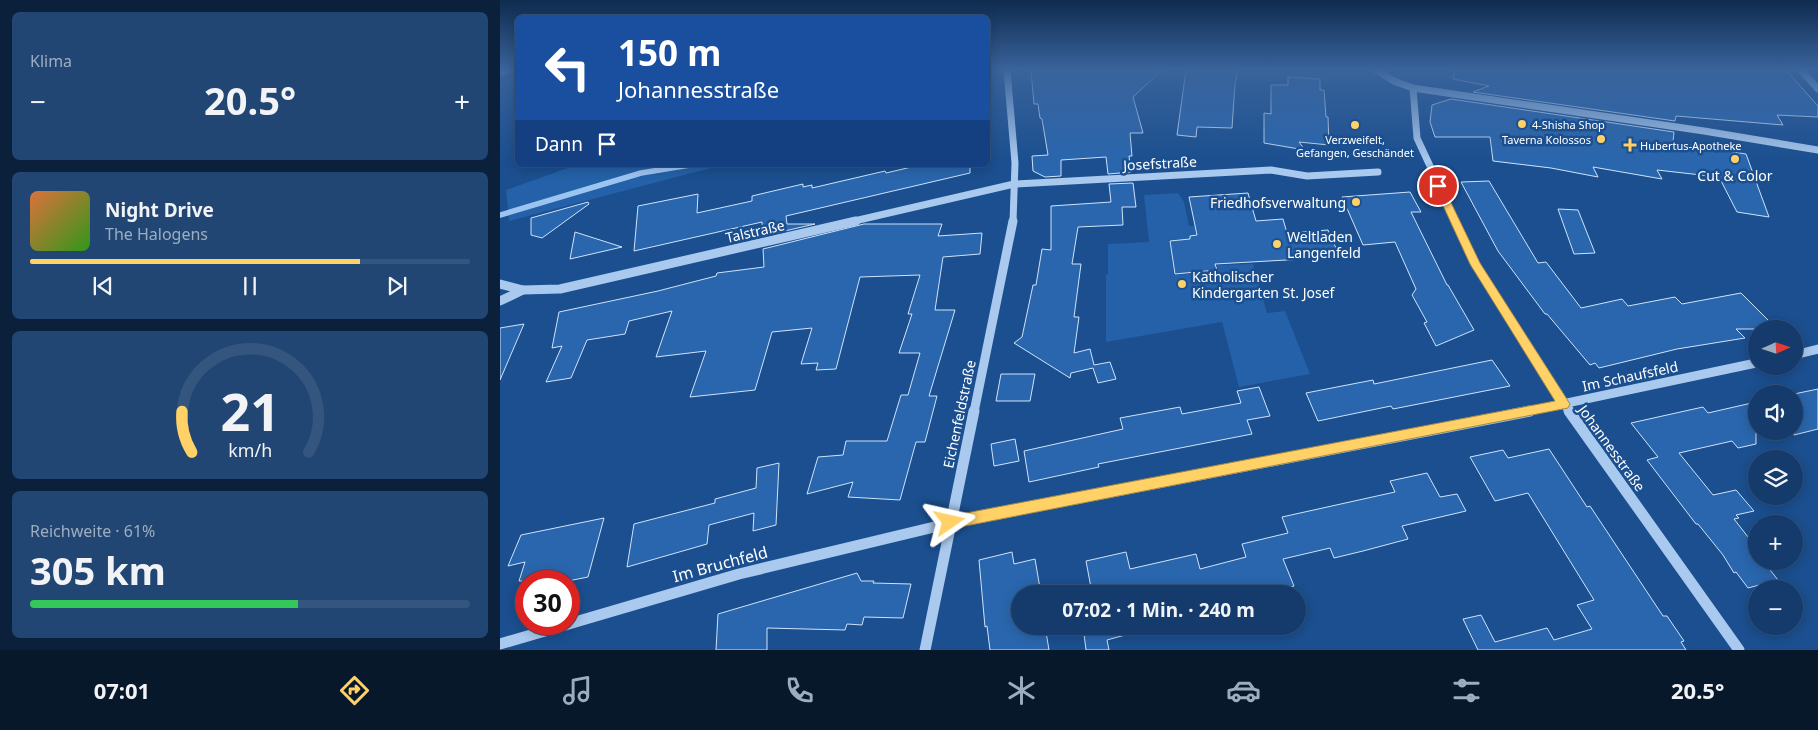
<!DOCTYPE html>
<html lang="de">
<meta charset="utf-8">
<style>
:root{--surface:#143b6b;--page:#214673;--text:#f1f3f6;--muted:#9dadc1;--line:#33557e;--accent:#ffd166}
body{margin:0;font-family:"Noto Sans",sans-serif;background:var(--page);color:var(--text);height:100vh;display:flex;flex-direction:column;font-size:19px;white-space:nowrap}
*{box-sizing:border-box;margin:0}
p{font-size:16px;color:var(--muted)}
.icon{flex:none;width:28px;height:28px;fill:none;stroke:currentColor;stroke-width:2;stroke-linecap:round;stroke-linejoin:round}
.map{position:relative;flex:1;overflow:hidden}
.sheet{display:flex;flex-direction:column;gap:12px;padding:12px;background:#0b203b;width:500px}
.sheet>*{flex:none}
.guide{position:absolute;left:15px;top:15px;width:475px;height:152px;border-radius:8px;box-shadow:0 2px 12px #0003,0 0 0 1px var(--line);background:#1a4fa0;color:#fff;overflow:hidden}
.needle{width:32px;rotate:87deg}
.fabs{position:absolute;left:1248px;top:320px;display:grid;gap:10px}
.fabs a{display:grid;place-items:center;width:55px;height:55px;border-radius:50%;background:var(--surface);box-shadow:0 2px 12px #0003,0 0 0 1px var(--line);font-size:25px}
.speed{position:absolute;left:15px;top:570px;display:flex;gap:10px;font-size:25px;font-weight:700;text-align:center}
.speed>*{display:grid;place-content:center;width:65px;height:65px;border-radius:50%;background:var(--surface);box-shadow:0 2px 12px #0003,0 0 0 1px var(--line);line-height:1}
.speed .limit{border:8px solid #d22;background:#fff;color:#111}
.pin{position:absolute;display:grid;place-items:center;width:42px;height:42px;color:#fff;margin:-21px;border:2px solid #fff;border-radius:50%;box-shadow:0 1px 5px #0007}
.me{position:absolute;width:55px;margin:-28px;rotate:79deg;stroke-linejoin:round;filter:drop-shadow(0 0 4px #0008)}
.turn{display:flex;align-items:center;gap:18px;height:105px;padding:0 20px;font-size:22px}
.turn .icon{width:65px;height:65px;stroke-width:2.5}
.turn b{display:block;font-size:35px;line-height:42px}
.then{display:flex;align-items:center;height:48px;padding:0 20px;background:#0003;gap:10px;font-size:19px}
.big{font-size:38px;font-weight:700;line-height:1.1}
.sheet .widget{flex:1;display:flex;flex-direction:column;justify-content:center;gap:8px;min-width:0;padding:0 18px;border-radius:8px;background:var(--page)}
.sheet .dial{align-items:center;gap:0}
.dial svg{height:130px;overflow:visible;fill:none;stroke:var(--line);stroke-width:7;stroke-linecap:round;text-anchor:middle}
.dial text{fill:var(--text);stroke:none}
.song{display:flex;align-items:center;gap:15px}
.cover{width:60px;height:60px;border-radius:8px;background:linear-gradient(135deg,hsl(20 70% 55%),hsl(110 70% 35%))}
.played{height:5px;border-radius:2px;background:linear-gradient(90deg,var(--accent) 75%,var(--line) 75%)}
.keys{display:flex;justify-content:space-around;direction:ltr}
.heat{display:flex;justify-content:space-between;align-items:center;font-size:28px;direction:ltr}
.charge{height:8px;border-radius:4px;background:linear-gradient(90deg,#34c759 61%,var(--line) 0)}
.trip{position:absolute;left:511px;top:585px;width:295px;height:50px;border-radius:25px;background:var(--surface);box-shadow:0 2px 12px #0003,0 0 0 1px var(--line);font-weight:700;line-height:50px;text-align:center}
.tabs{display:flex;height:80px;justify-content:space-around;align-items:center;background:#08182b;color:var(--muted)}
.tabs .icon{width:35px;height:35px}
.tabs .current{color:var(--accent)}
.tabs b{font-size:22px;color:var(--text)}
main{display:flex;flex:1;min-height:0}
.map>svg:first-child{display:block}
</style>
<main>
<section class="sheet">
<div class="widget"><p>Klima</p>
<div class="heat"><a>−</a><b class="big">20.5°</b><a>+</a></div>
</div>
<div class="widget">
<div class="song"><i class="cover"></i><div><b>Night Drive</b><p>The Halogens</p></div></div>
<div class="played"></div>
<div class="keys"><svg class="icon" aria-label="previous" viewBox="0 0 24 24"><path d="M18 5L8 12l10 7zM5 5v14"/></svg><svg class="icon" aria-label="pause" viewBox="0 0 24 24"><path d="M8 5v14M16 5v14"/></svg><svg class="icon" aria-label="next" viewBox="0 0 24 24"><path d="M6 5l10 7-10 7zM19 5v14"/></svg></div>
</div>
<div class="widget dial"><svg viewBox="0 0 100 80">
<path d="M14 69A42 42 0 1 1 86 69"/>
<path d="M14 69A42 42 0 0 1 8 44" stroke="#ffd166"/>
<text x="50" y="56" font-size="32" font-weight="700">21</text>
<text x="50" y="72" font-size="11">km/h</text>
</svg></div>
<div class="widget"><p>Reichweite · 61%</p><b class="big">305 km</b><div class="charge"></div></div>
</section>
<div class="map">
<svg width="1318" height="650" viewBox="0 0 1318 650">
<rect width="100%" height="100%" fill="#1b4f8f"/>
<g fill="#2461a8">
<polygon points="76,165 222,165 9,221 6,190"/>
<polygon points="678,193 684,202 689,226 695,226 696,234 687,239 669,240 674,275 718,272 717,265 753,264 767,313 785,311 810,374 739,387 722,322 606,342 606,275 608,274 608,244 649,242 644,195"/>
</g>
<g fill="none" stroke-linecap="round" stroke-linejoin="round">
<polyline stroke="#9cc4f0" stroke-width="5.5" points="0,215 141,173 190,165"/>
</g>
<g fill="#2a66ad" stroke="#cfe3fa">
<polygon points="531,70 662,70 633,97 643,133 630,133 632,156 629,156 631,172 608,174 606,157 561,160 561,176 545,177 533,171 532,156 548,155 542,119 540,118 538,104 534,104"/>
<polygon points="686,70 738,70 735,84 732,128 697,127 696,137 677,135"/>
<polygon points="954,70 1286,70 1318,106 1318,117 1277,115 1283,125 1176,116 1175,121 973,92 989,86 953,79"/>
<polygon points="788,77 820,79 820,90 824,90 826,117 828,117 829,145 799,142 805,150 764,143 764,113 771,114 771,85 788,85"/>
<polygon points="951,99 1174,132 1173,142 1246,154 1269,217 1237,212 1219,177 1157,170 1162,179 1093,167 1098,177 1051,168 993,161 990,137 935,137 930,122 932,105"/>
<polygon points="420,165 470,165 470,173 286,216 287,224 315,224 263,236 262,222 134,251 138,206 198,194 197,213 252,201 252,196 303,184 303,187 312,185 312,188 385,171 386,173"/>
<polygon points="989,181 1038,263 1046,262 1081,308 1122,299 1128,306 1175,297 1182,304 1241,293 1277,329 1236,329 1245,338 1177,349 1099,368 1095,363 1090,365 1047,314 1045,314 998,251 961,182"/>
<polygon points="633,183 636,207 622,207 623,225 578,227 572,264 581,264 574,317 579,317 574,353 590,349 594,365 610,362 616,379 598,383 593,368 571,373 570,378 514,343 522,337 533,285 536,285 542,249 551,250 551,206 611,202 609,184"/>
<polygon points="910,192 921,212 911,212 947,285 948,285 974,330 936,346 924,323 927,322 912,295 916,289 895,242 863,245 842,197"/>
<polygon points="748,193 756,221 783,219 787,233 828,230 840,257 715,264 717,270 675,274 670,241 690,239 690,236 697,235 689,197"/>
<polygon points="88,202 89,204 42,238 31,235 31,218"/>
<polygon points="1058,209 1078,210 1095,253 1074,254"/>
<polygon points="364,224 442,224 438,236 482,233 480,254 443,257 435,310 455,310 429,396 437,396 425,442 416,442 400,500 348,497 353,482 307,494 318,457 343,455 346,441 387,441 401,395 408,395 420,353 399,353 412,314 408,314 420,275 360,277 336,369 316,370 318,363 301,364 312,328 272,332 255,390 190,397 206,351 156,357 172,311 129,321 125,334 87,340 71,378 46,382 62,346 52,348 59,312 158,291 216,276 217,273 264,267 263,249"/>
<polygon points="75,232 122,247 70,259"/>
<polygon points="24,324 0,380 0,328"/>
<polygon points="992,360 1010,386 893,409 891,406 818,421 806,393 873,380 874,384"/>
<polygon points="501,374 535,374 530,401 496,401"/>
<polygon points="759,387 770,416 747,420 752,434 598,464 599,467 529,482 524,451 623,429 620,418 680,407 682,414 741,403 737,391"/>
<polygon points="1318,389 1318,429 1294,435 1294,394"/>
<polygon points="1256,402 1256,444 1238,448 1232,441 1179,453 1213,495 1236,490 1254,511 1236,515 1239,518 1234,519 1255,546 1252,547 1256,552 1256,561 1263,561 1278,580 1248,588 1236,572 1234,573 1223,555 1198,524 1196,524 1147,460 1158,457 1131,423 1203,407 1208,413"/>
<polygon points="515,439 519,461 494,466 491,444"/>
<polygon points="1049,449 1087,507 1090,506 1163,616 1167,616 1184,641 1181,642 1186,650 978,650 963,619 981,615 995,642 1047,628 1054,640 1092,629 1077,605 1094,600 1028,493 995,501 970,457 1003,450 1008,458"/>
<polygon points="279,463 276,525 253,531 254,513 209,525 207,544 127,567 134,524 215,503 215,499 256,488 257,468"/>
<polygon points="927,473 940,497 957,494 966,511 902,526 908,539 863,551 834,558 830,548 783,559 794,586 762,594 588,594 592,593 586,561 626,552 630,569 696,554 700,569 746,557 742,544 788,533 782,517 895,492 890,481"/>
<polygon points="104,518 88,577 68,581 19,581 25,562 8,566 21,535"/>
<polygon points="512,552 514,564 535,559 541,594 520,594 520,626 545,626 549,650 490,650 487,626 485,627 479,560"/>
<polygon points="357,573 361,581 374,581 373,583 411,584 403,618 364,617 362,625 347,624 345,630 267,628 267,650 216,650 218,614"/>
<polygon points="583,626 658,626 607,640 609,650 586,650"/>
</g>
<g fill="none" stroke-linecap="round" stroke-linejoin="round">
<g stroke="#a9c9ee" stroke-width="7">
<polyline points="507,70 515,163 513,222"/>
<polyline points="876,70 894,81 913,88 1204,131 1318,150"/>
<polyline points="1301,70 1318,89"/>
<polyline points="0,72 7,70"/>
<polyline points="913,88 917,138 956,222"/>
<polyline points="350,222 514,184 771,170 807,176 878,172"/>
</g>
<g stroke="#a9c9ee" stroke-width="9">
<polyline points="955,221 975,264 1070,412"/>
<polyline points="0,284 23,290 60,289 356,221"/>
<polyline points="0,301 23,290"/>
<polyline points="1294,355 1318,349"/>
<polyline points="474,412 513,221"/>
<polyline points="1024,412 1256,363"/>
</g>
<g stroke="#a9c9ee" stroke-width="11">
<polyline points="1069,411 1239,650"/>
<polyline points="0,644 239,574 451,523 1030,411"/>
<polyline points="425,650 474,411"/>
</g>
</g>
<linearGradient id="sky" x2="0" y2="1"><stop stop-color="#0f2b4f"/><stop offset="0.43" stop-color="#39639b"/><stop offset="1" stop-color="#39639b" stop-opacity="0"/></linearGradient>
<rect width="1318" height="161" fill="url(#sky)"/>
<polygon fill="#ffd166" stroke="#a68842" points="938,183 943,186 980,263 1068,401 1070,404 1068,408 450,529 446,527 443,522 446,518 450,516 1055,401 970,264 934,186"/>
<g fill="#ffd166" stroke="#1b4f8f" stroke-width="2">
<circle cx="1022" cy="124" r="5"/>
<circle cx="855" cy="125" r="5"/>
<circle cx="1101" cy="139" r="5"/>
<path d="M1127.5 137.5h5v5h5v5h-5v5h-5v-5h-5v-5h5z"/>
<circle cx="1235" cy="159" r="5"/>
<circle cx="856" cy="202" r="5"/>
<circle cx="777" cy="244" r="5"/>
<circle cx="682" cy="284" r="5"/>
</g>
<g text-anchor="middle" dominant-baseline="central" stroke-width="5" stroke-linejoin="round" paint-order="stroke">
<g font-size="11" fill="#fff" stroke="#1b4f8f" text-anchor="start">
<text x="1032" y="124">4-Shisha Shop</text>
<text x="855" y="139" text-anchor="middle">Verzweifelt,<tspan x="855" dy="13">Gefangen, Geschändet</tspan></text>
<text x="1091" y="139" text-anchor="end">Taverna Kolossos</text>
<text x="1140" y="145">Hubertus-Apotheke</text>
</g>
<g font-size="14" fill="#fff" stroke="#1b4f8f">
<text transform="translate(660 163) rotate(-3)">Josefstraße</text>
<text transform="translate(255 231) rotate(-13)">Talstraße</text>
<text transform="translate(1130 376) rotate(-12)">Im Schaufsfeld</text>
<text transform="translate(459 414) rotate(-78)">Eichenfeldstraße</text>
<text transform="translate(1112 448) rotate(54)">Johannesstraße</text>
</g>
<g font-size="14" fill="#fff" stroke="#1b4f8f" text-anchor="start">
<text x="1235" y="175" text-anchor="middle">Cut &amp; Color</text>
<text x="846" y="202" text-anchor="end">Friedhofsverwaltung</text>
<text x="787" y="236">Weltladen<tspan x="787" dy="16">Langenfeld</tspan></text>
<text x="692" y="276">Katholischer<tspan x="692" dy="16">Kindergarten St. Josef</tspan></text>
</g>
<g font-size="16" fill="#fff" stroke="#1b4f8f">
<text transform="translate(220 564) rotate(-15)">Im Bruchfeld</text>
</g>
</g>
</svg>
<div class="fabs">
<a><svg class="needle" viewBox="-14 -14 28 28"><path d="M0-13l5 13h-10z" fill="#e53935"/><path d="M0 13l5-13h-10z" fill="#9dadc1"/></svg></a>
<a><svg class="icon" aria-label="sound" viewBox="0 0 24 24"><path d="M4 9h4l5-4v14l-5-4H4zM17 9q2 3 0 6"/></svg></a>
<a><svg class="icon" aria-label="layers" viewBox="0 0 24 24"><path d="M12 4l9 5-9 5-9-5zM3 14l9 5 9-5"/></svg></a>
<a>+</a>
<a>−</a>
</div>
<div class="speed"><div class="limit">30</div></div>
<div class="pin" style="left:938px;top:186px;background:#d93025"><svg class="icon" aria-label="arrive" viewBox="0 0 24 24"><path d="M6 21V4h12l-3 4 3 4H6"/></svg></div>
<svg class="me" style="left:450px;top:522px" viewBox="-20 -20 40 40"><path d="M0-17L14 15 0 8-14 15z" fill="#ffd166" stroke="#fff" stroke-width="4"/></svg>
<div class="trip">07:02 · 1 Min. · 240 m</div>
<div class="guide">
<div class="turn"><svg class="icon" aria-label="left" viewBox="0 0 24 24"><path d="M17 20v-9H6M10 6l-5 5 5 5"/></svg><div><b>150 m</b>Johannesstraße</div></div>
<div class="then">Dann<svg class="icon" aria-label="arrive" viewBox="0 0 24 24"><path d="M6 21V4h12l-3 4 3 4H6"/></svg></div>
</div>
</div>
</main>
<nav class="tabs">
<b>07:01</b>
<svg class="icon current" aria-label="directions" viewBox="0 0 24 24"><path d="M12 3l9 9-9 9-9-9zM9 14v-3h6M13 9l2 2-2 2"/></svg>
<svg class="icon" aria-label="music" viewBox="0 0 24 24"><path d="M9 18V5l10-2v13"/><circle cx="6" cy="18" r="3"/><circle cx="16" cy="16" r="3"/></svg>
<svg class="icon" aria-label="phone" viewBox="0 0 24 24"><path d="M5 4h4l2 5-3 2q2 4 5 5l2-3 5 2v4C11 20 4 13 5 4z"/></svg>
<svg class="icon" aria-label="climate" viewBox="0 0 24 24"><path d="M12 3v18M4 7l16 10M4 17L20 7"/></svg>
<svg class="icon" aria-label="car" viewBox="0 0 24 24"><path d="M5 17H2v-5l4-1 3-4h7l3 4 3 1v5h-3M9 17h6M6 11h13"/><circle cx="7" cy="17" r="2"/><circle cx="17" cy="17" r="2"/></svg>
<svg class="icon" aria-label="filters" viewBox="0 0 24 24"><path d="M4 7h16M4 17h16"/><circle cx="9" cy="7" r="2"/><circle cx="15" cy="17" r="2"/></svg>
<b>20.5°</b>
</nav>
